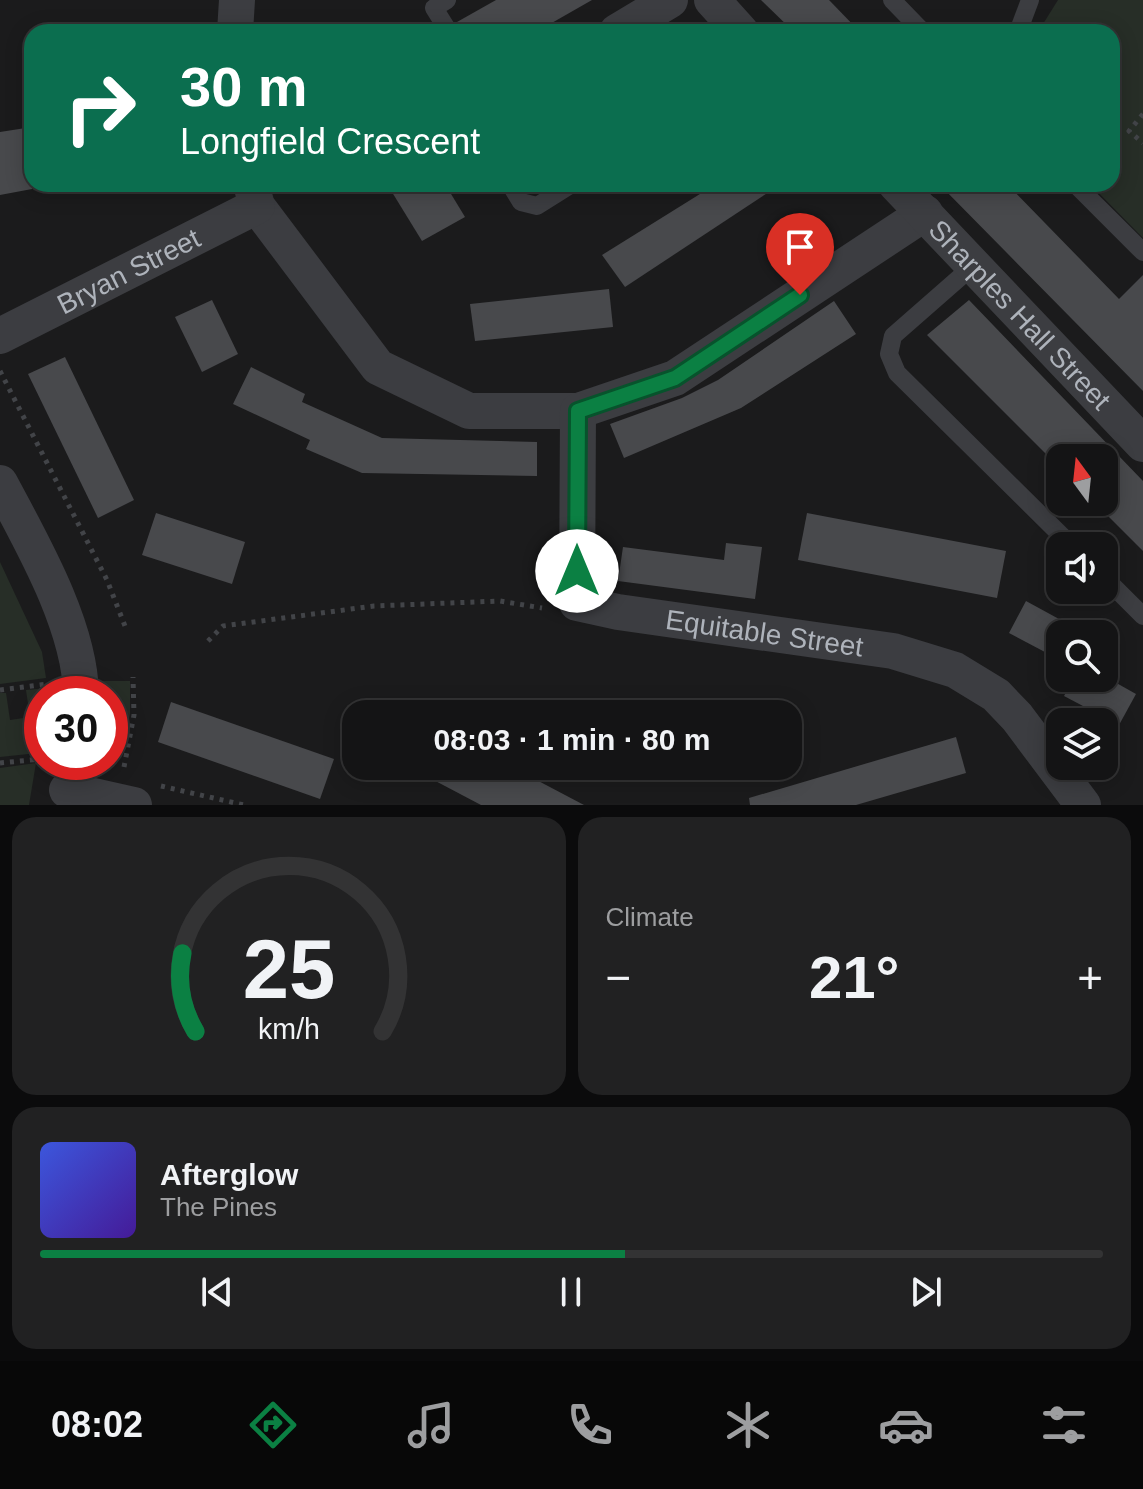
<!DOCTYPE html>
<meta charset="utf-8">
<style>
:root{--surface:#141415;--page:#212122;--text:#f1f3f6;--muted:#9d9ea0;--line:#333334;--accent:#0b8043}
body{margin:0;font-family:Helvetica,sans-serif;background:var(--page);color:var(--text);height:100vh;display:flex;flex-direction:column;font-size:30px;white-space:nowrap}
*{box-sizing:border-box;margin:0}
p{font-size:26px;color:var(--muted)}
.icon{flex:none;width:44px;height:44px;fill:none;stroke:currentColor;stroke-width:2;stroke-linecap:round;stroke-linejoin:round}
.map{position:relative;height:805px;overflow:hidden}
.panel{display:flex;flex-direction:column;gap:12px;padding:12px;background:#0b0b0c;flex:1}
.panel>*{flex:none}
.guide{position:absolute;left:24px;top:24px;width:1096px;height:168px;border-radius:24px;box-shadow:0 4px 20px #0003,0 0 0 2px var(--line);background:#0b6e4f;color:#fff;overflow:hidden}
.needle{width:52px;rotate:345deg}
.controls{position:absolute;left:1046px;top:444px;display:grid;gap:16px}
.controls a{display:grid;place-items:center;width:72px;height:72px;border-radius:16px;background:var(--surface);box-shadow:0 4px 20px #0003,0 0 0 2px var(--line);font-size:40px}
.speed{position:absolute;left:24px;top:676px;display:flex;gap:16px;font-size:40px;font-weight:700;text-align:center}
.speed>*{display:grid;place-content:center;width:104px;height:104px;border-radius:50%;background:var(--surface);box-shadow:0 4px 20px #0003,0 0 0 2px var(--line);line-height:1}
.speed .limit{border:12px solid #d22;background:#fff;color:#111}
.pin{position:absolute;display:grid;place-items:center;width:68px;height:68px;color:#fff;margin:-82px -34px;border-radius:50% 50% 50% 0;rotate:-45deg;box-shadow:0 0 8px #0007}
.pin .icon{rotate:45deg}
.me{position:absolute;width:88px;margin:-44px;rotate:0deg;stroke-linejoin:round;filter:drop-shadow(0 0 6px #0008)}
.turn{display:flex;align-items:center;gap:28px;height:168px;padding:0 24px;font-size:36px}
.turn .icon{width:104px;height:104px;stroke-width:2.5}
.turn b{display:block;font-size:56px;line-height:68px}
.big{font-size:60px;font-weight:700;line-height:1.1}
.panel .widget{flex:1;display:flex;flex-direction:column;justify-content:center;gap:12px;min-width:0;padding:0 28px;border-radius:24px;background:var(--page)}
.panel .dial{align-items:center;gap:0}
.dial svg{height:208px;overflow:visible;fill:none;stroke:var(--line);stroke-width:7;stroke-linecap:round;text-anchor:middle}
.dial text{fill:var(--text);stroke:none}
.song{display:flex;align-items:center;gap:24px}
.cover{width:96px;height:96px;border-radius:12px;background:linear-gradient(135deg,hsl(230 70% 55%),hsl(260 70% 35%))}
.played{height:8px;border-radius:4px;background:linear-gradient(90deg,var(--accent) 55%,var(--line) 55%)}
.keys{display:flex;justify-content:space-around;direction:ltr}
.heat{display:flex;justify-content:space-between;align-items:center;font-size:44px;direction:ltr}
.panel .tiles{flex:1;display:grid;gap:12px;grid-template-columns:1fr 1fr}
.widget:last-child{grid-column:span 2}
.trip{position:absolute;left:342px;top:700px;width:460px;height:80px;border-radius:24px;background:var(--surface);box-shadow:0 4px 20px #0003,0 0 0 2px var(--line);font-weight:700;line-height:80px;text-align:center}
.dock{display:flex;height:128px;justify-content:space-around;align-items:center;background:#080808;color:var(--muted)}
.dock .icon{width:56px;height:56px}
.dock .current{color:var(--accent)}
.dock b{font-size:36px;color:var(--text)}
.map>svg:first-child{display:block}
</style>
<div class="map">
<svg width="1143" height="805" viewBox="0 0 1143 805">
<rect width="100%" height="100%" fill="#1b1b1c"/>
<g fill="#272e27">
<polygon points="1058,0 1143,0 1143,238 1090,184 1112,184 1112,32 1038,32"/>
<polygon points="0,562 42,652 46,678 0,684"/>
<polygon points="98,681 130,681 130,714 121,756 110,754 110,694 99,694"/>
<polygon points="47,688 47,694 42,694 42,734 38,753 0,757 0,693 6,693 10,720 30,717 26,690"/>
<polygon points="36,763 29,805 0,805 0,768"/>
</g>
<g fill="#48494c">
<polygon points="496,0 592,0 536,32 461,32 457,22"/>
<polygon points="761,0 829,0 860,32 794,32"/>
<polygon points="32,127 32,189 0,195 0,132"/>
<polygon points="387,184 445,184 465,217 422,241"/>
<polygon points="716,184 781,184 625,287 602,255"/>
<polygon points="939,184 1007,184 1119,299 1143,275 1143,391"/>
<polygon points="609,289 613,327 475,341 470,304"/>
<polygon points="212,300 238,354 202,372 175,317"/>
<polygon points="969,300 1143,481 1143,551 1094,502 1104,502 1104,458 1060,458 1060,468 927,335"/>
<polygon points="834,301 856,334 741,408 624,458 610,424 682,398 718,380"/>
<polygon points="65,357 134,500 98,518 28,374"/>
<polygon points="251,367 305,394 302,402 382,438 537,442 537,476 362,473 306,449 310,440 233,404"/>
<polygon points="156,513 245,542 232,584 142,555"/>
<polygon points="807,513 1006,551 997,598 798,560"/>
<polygon points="726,543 762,547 755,599 618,581 623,547 724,560"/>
<polygon points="1026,601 1081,631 1079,634 1060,634 1060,660 1009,633"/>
<polygon points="1104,676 1136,694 1119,725 1064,696 1074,678"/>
<polygon points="171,702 334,759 320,799 158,742"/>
<polygon points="956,737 966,773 856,805 750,805 749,798"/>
<polygon points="407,766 510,766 584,805 481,805"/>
</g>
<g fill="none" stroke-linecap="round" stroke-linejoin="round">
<g stroke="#424448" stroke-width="5" stroke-dasharray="4 6" stroke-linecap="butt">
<polyline points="1143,114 1129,131 1143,143"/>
<polyline points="0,371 107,580 125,626"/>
<polyline points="208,641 223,626 374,606 500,601 542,608"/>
<polyline points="0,690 47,684"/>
<polyline points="0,763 41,759"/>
<polyline points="124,767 134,715 133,677"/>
<polyline points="161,786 244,805"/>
</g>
<g stroke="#3c3d41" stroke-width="18">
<polyline points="447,0 434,8 449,32"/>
<polyline points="892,0 923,32"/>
<polyline points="1018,32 1030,0"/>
<polyline points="510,184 521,202 537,206 572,184"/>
<polyline points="1075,184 1143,252"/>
<polyline points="974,265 893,336 889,354 897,373 1072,546"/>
<polyline points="1104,577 1143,616"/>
</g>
<g stroke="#3c3d41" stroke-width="36">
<polyline points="712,0 741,32"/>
<polyline points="235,32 237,0"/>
<polyline points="617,32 670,0"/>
<polyline points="251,184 257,206 378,367 469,411 578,411 675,378 925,213"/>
<path id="s1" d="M896,184l247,260"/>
<path id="s2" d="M0,336l257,-130"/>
<path id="s3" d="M578,411l-1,192 41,9 275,39 62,19 41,25 21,22 66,88"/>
<path d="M0,483c32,60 80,143 81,211"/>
<polyline points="67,790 134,805"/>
</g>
</g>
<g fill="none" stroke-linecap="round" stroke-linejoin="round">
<g stroke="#07532c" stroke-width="20">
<polyline id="route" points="577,571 578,411 675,378 800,295"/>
</g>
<use href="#route" stroke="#0b8043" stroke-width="14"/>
</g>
<g text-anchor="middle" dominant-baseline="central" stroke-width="8" stroke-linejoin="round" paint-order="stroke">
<g font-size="28" fill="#aeb3bb" stroke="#151618">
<text stroke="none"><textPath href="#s2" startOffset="144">Bryan Street</textPath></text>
<text stroke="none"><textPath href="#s1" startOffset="180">Sharples Hall Street</textPath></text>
<text stroke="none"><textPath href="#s3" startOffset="382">Equitable Street</textPath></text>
</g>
</g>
</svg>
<div class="controls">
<a><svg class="needle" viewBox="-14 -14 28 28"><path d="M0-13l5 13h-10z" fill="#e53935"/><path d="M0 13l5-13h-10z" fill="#9d9ea0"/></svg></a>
<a><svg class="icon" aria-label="sound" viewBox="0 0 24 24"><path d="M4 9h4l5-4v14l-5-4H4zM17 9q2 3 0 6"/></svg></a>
<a><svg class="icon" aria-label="search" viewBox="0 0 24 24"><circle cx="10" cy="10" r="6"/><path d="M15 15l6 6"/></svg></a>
<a><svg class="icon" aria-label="layers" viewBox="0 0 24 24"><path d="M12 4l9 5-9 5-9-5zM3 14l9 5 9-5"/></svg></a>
</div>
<div class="speed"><div class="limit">30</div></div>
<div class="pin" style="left:800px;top:295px;background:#d93025"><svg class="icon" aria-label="arrive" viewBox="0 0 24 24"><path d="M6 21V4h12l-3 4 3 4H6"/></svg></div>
<svg class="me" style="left:577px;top:571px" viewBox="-20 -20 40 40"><circle r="19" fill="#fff"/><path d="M0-13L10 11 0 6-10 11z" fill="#0b8043"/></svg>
<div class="trip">08:03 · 1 min · 80 m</div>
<div class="guide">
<div class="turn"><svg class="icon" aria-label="right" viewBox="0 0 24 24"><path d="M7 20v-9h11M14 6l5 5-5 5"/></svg><div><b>30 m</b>Longfield Crescent</div></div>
</div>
</div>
<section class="panel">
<div class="tiles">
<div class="widget dial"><svg viewBox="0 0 100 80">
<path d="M14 69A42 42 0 1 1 86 69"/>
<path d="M14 69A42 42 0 0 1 9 39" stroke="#0b8043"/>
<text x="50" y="56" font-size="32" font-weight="700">25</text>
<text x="50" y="72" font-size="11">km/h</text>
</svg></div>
<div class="widget"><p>Climate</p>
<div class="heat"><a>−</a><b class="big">21°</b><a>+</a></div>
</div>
<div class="widget">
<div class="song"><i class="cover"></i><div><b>Afterglow</b><p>The Pines</p></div></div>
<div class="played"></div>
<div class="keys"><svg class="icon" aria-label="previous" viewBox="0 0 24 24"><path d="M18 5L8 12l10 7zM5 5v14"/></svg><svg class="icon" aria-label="pause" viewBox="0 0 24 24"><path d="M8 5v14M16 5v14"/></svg><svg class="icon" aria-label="next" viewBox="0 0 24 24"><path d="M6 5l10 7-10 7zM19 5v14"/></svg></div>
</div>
</div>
</section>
<nav class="dock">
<b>08:02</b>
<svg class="icon current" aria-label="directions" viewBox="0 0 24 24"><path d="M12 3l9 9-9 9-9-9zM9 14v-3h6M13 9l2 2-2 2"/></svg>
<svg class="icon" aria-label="music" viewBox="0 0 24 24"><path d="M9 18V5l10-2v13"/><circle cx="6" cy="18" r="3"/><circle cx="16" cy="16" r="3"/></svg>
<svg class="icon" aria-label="phone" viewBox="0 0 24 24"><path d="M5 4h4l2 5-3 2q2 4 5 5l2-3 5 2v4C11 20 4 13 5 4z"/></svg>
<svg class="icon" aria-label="climate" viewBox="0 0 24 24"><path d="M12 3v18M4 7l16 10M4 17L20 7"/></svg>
<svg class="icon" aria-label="car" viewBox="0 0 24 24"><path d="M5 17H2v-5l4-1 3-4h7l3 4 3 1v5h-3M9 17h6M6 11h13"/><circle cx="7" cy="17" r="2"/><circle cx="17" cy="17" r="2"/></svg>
<svg class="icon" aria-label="filters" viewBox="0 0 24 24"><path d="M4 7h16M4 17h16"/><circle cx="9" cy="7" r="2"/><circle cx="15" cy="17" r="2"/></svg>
</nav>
